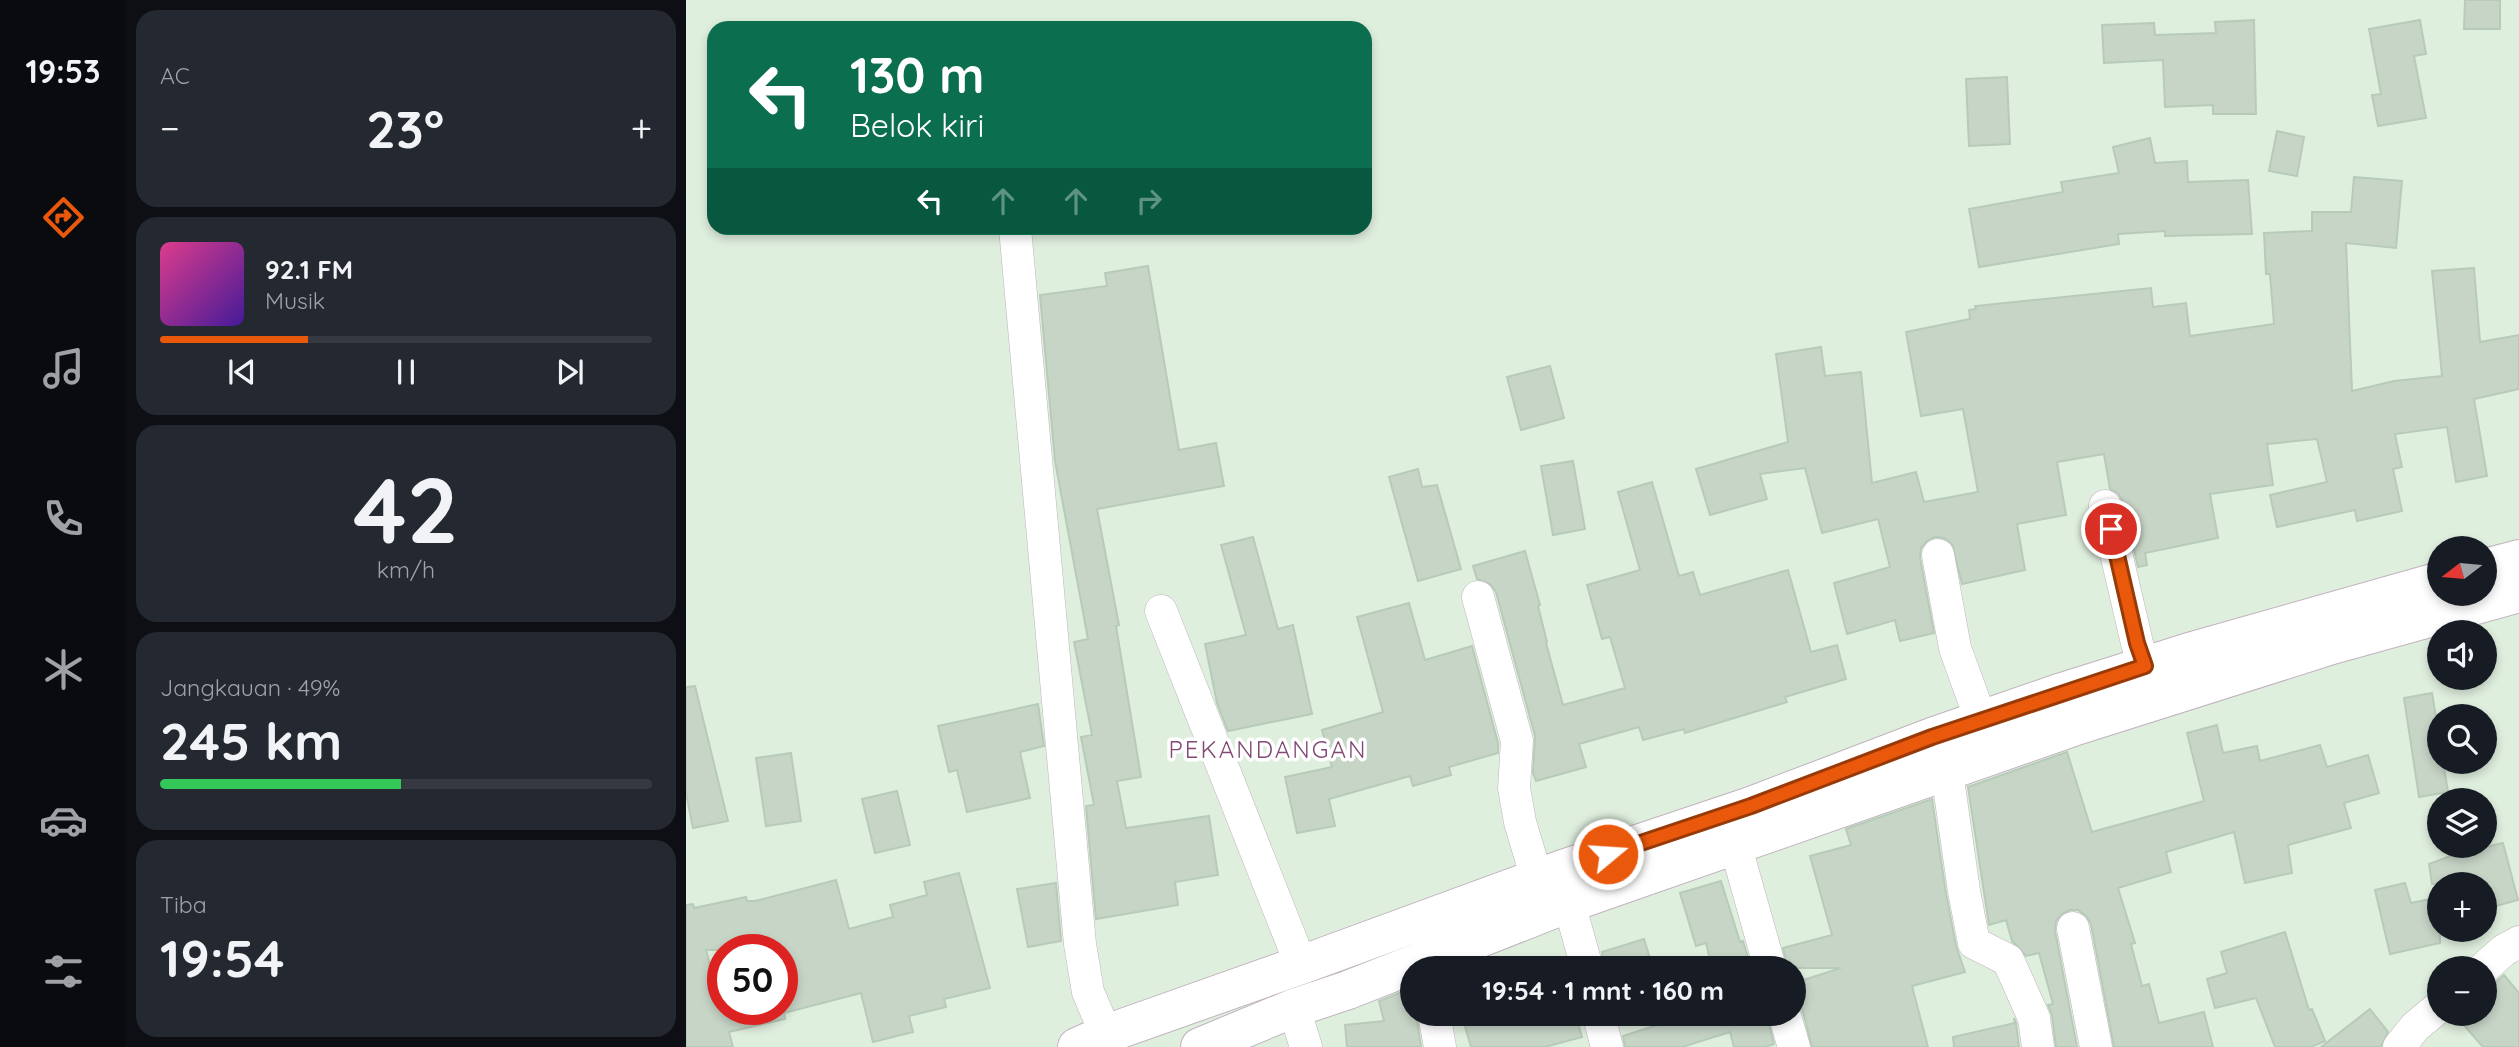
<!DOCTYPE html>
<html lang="id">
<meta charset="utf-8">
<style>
:root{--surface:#171b24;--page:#242831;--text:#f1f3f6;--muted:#9ea1a6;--line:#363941;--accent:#ea580c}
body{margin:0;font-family:Quicksand,sans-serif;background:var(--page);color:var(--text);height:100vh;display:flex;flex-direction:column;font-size:26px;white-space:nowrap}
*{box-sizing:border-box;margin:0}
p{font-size:23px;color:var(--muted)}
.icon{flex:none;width:38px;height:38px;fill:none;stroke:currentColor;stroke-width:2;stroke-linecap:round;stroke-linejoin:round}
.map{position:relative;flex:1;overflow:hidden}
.details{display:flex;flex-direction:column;gap:10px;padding:10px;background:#0d0f14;width:560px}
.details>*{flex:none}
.guide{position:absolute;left:21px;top:21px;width:665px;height:214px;border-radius:21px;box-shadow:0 4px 10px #0003;background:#0b6e4f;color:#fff;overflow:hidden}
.needle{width:46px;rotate:254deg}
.buttons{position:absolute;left:1741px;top:536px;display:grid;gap:14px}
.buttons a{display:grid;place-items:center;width:70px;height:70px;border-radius:50%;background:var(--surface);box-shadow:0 4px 10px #0003;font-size:35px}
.speed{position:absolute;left:21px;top:934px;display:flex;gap:14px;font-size:35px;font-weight:700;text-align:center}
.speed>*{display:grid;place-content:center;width:91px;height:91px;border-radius:50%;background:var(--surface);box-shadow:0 4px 10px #0003;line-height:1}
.speed .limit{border:10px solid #d22;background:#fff;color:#111}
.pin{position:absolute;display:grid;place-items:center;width:60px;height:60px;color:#fff;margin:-30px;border:4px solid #fff;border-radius:50%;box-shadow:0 2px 7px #0007}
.me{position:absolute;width:77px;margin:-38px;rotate:72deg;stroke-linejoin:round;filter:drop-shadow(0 0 5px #0008)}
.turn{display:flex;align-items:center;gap:24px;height:147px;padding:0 28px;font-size:32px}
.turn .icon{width:91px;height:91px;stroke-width:2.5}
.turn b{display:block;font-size:49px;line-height:60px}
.lanes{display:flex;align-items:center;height:66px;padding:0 28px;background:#0003;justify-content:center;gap:35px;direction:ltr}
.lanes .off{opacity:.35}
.big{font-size:52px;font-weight:700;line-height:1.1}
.details .tile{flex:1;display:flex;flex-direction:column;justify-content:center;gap:10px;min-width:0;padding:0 24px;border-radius:21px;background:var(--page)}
.details .dial{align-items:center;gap:0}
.dial b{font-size:91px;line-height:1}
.song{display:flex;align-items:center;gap:21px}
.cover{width:84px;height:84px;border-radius:10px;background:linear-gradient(135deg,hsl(330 70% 55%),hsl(260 70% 35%))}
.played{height:7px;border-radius:4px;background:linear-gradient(90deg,var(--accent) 30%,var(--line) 30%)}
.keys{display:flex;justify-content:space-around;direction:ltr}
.heat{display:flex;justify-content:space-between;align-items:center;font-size:38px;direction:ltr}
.charge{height:10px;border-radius:5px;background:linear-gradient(90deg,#34c759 49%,var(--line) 0)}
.trip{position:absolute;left:714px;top:956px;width:406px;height:70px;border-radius:35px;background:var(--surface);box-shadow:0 4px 10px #0003;font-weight:700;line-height:70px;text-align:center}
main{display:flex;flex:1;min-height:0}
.tab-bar{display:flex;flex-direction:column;width:126px;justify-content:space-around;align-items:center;background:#090b0e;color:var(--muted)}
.tab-bar .icon{width:49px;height:49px}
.tab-bar .active{color:var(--accent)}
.tab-bar b{font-size:32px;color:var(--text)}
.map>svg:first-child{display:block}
</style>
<main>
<nav class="tab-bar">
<b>19:53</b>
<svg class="icon active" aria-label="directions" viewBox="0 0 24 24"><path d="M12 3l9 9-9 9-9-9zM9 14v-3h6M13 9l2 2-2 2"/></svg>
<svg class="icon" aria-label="music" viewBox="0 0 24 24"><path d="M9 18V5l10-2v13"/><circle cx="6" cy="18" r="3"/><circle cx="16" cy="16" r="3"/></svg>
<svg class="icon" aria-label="phone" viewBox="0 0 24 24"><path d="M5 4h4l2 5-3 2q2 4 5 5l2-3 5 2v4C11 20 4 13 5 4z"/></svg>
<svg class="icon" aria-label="climate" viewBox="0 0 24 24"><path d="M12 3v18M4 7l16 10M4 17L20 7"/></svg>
<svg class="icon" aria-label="car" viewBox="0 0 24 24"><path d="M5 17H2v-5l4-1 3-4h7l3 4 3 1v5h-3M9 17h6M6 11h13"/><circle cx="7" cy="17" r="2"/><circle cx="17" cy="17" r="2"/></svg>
<svg class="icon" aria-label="filters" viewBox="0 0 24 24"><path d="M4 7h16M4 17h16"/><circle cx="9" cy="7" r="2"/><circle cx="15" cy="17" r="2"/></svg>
</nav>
<section class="details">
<div class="tile"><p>AC</p>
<div class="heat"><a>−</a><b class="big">23°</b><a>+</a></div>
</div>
<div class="tile">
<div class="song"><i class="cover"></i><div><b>92.1 FM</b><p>Musik</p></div></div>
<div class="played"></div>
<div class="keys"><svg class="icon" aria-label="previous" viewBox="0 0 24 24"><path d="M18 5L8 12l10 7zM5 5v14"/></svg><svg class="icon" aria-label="pause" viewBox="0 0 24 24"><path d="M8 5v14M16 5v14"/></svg><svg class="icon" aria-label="next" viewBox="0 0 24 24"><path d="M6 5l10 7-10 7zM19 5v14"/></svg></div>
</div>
<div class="tile dial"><b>42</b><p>km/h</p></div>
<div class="tile"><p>Jangkauan · 49%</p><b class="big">245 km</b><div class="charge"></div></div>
<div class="tile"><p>Tiba</p><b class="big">19:54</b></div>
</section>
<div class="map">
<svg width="1833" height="1047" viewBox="0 0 1833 1047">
<rect width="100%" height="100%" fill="#dfefde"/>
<g fill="#c7d5c7" stroke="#b7cbb9" stroke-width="2" fill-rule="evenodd">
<polygon points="1779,0 1814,0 1814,29 1778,29"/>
<polygon points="1568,20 1570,114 1527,114 1527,105 1479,107 1477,60 1418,63 1416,25 1468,23 1469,35 1530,33 1529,22"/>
<polygon points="1734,20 1740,54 1728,56 1740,118 1692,126 1686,95 1695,94 1683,29"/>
<polygon points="1321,77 1324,144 1283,146 1280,79"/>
<polygon points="1591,131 1618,137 1611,176 1583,171"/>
<polygon points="1464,138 1469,163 1501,161 1502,182 1562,180 1566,234 1479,236 1479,231 1432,234 1433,244 1293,267 1283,209 1377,192 1375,182 1433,173 1427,147"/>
<polygon points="1668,177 1716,181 1710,248 1660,243 1666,391 1708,381 1756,376 1746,271 1788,268 1794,342 1833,335 1833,389 1788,399 1801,476 1770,482 1761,427 1709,434 1716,467 1707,469 1716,511 1671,521 1669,510 1591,527 1584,495 1641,482 1631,439 1581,444 1587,485 1524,494 1532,538 1459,553 1461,565 1452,567 1437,502 1432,493 1424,489 1418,454 1371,462 1380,515 1331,524 1339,570 1276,584 1266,544 1258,538 1249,537 1241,541 1235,548 1234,558 1248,633 1214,641 1209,620 1161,634 1148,583 1204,567 1192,519 1136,533 1119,468 1074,474 1081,499 1024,515 1010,469 1102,442 1090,354 1135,347 1139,376 1175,372 1186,483 1230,472 1238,502 1292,492 1277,409 1235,416 1220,332 1284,319 1283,310 1290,309 1289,306 1465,288 1467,307 1500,303 1504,336 1588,324 1584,274 1580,274 1578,233 1626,231 1626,212 1665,212"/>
<polygon points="462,266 493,450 530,443 538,486 411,509 433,625 430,626 455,777 431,781 440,828 523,816 532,875 489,882 492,905 410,919 400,806 408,805 395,737 406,735 388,642 402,639 369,461 354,295 421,286 419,273"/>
<polygon points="864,366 878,418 835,430 821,377"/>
<polygon points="887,461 899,529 867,535 855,466"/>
<polygon points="732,469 736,487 751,485 775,569 732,581 703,477"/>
<polygon points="966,482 993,576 1007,572 1014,595 1102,570 1125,652 1151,645 1160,679 1099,697 1101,702 999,733 998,729 957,740 953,727 893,744 900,767 850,781 847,773 849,736 810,592 804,584 791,579 787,566 839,551 854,605 852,606 861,642 860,643 877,705 939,688 924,637 916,639 901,585 954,570 932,492"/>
<polygon points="567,537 592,629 607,625 626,714 542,731 531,703 519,644 560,635 535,545"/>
<polygon points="723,603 739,660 786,646 812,743 812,753 763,767 765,775 727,786 724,776 643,799 649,826 611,833 599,777 646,767 636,730 697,712 671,617"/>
<polygon points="9,686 42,821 7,828 0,793 0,687"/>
<polygon points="1746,693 1754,741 1754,761 1757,761 1762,792 1733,797 1718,698"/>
<polygon points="352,704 358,746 334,752 344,798 281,812 271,770 263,772 252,726"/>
<polygon points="1531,725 1537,753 1571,746 1574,761 1634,745 1641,767 1682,755 1693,793 1658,803 1665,828 1602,845 1606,873 1559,883 1548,832 1480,852 1485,872 1432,888 1449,943 1445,944 1456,986 1463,984 1473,1023 1518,1012 1527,1047 1428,1047 1405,924 1400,916 1392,910 1384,910 1376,914 1370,921 1369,931 1391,1047 1370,1047 1366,1015 1362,1005 1367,1004 1353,953 1340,956 1326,941 1320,920 1303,925 1282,787 1381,752 1406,832 1518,801 1501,733"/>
<polygon points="105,753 115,821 80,826 70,758"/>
<polygon points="211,791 224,845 189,853 176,799"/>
<polygon points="1246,799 1260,894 1270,946 1279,972 1226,986 1242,1047 1126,1047 1116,1008 1108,998 1108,983 1155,968 1102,968 1097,948 1146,935 1124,856 1165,845 1160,829"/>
<polygon points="1817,843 1832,900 1799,909 1799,884 1746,884 1743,864 1770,854"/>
<path d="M273,873l31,115 -46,11 2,8 -37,9 4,16 -40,10 -12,-49 -77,20 1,6 -56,13 4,15h-47v-142l7,-1 1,4 52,-11 1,4h8l81,-21 13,49 44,-12 -3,-12 37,-10 -3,-13zM20,950h76v60h-60z"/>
<polygon points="1035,881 1054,942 1057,941 1065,968 1026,968 1020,943 1010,946 994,893"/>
<polygon points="370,883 375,941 342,947 331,889"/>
<polygon points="1719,883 1725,903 1754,897 1754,943 1704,954 1689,890"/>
<polygon points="1599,932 1623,1010 1626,1009 1639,1041 1625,1047 1589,1047 1570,998 1529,1008 1521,979 1541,973 1535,952"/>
<polygon points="958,939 967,968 919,968 916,952"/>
<polygon points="1818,975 1833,993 1833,1047 1797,1047 1769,1015 1799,1013 1799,986 1810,982"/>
<polygon points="726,988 726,1013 730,1013 735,1047 661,1047 659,1025 698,1021 693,1001"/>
<polygon points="1684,1009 1702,1032 1695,1047 1635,1047"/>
<polygon points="775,1013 889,1013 896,1037 859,1047 785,1047"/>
<polygon points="1009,1013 1080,1013 1088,1044 1079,1047 1048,1047 1044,1032 996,1047 939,1047 937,1036"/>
<polygon points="1328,1018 1330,1023 1333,1047 1268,1047 1267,1037 1329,1023"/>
</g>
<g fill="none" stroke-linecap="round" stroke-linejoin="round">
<g stroke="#c1b2be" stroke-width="33">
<g id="street">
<polyline points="329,228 394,944 402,992 420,1034"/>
<polyline points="1419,506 1451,643 1464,687"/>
<polyline points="1252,555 1269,648 1295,720"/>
<polyline points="792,597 831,741 828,788 834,822 851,879"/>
<polyline points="475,611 615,965"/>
<polyline points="1261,772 1278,891 1288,943 1322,960 1348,1018 1352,1047"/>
<polyline points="1049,844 1084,968"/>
<polyline points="883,903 901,968"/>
<polyline points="1387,928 1410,1047"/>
<polyline points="1798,968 1818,950 1833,942"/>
<polyline points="608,1008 620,1047"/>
<polyline points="748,1013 754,1047"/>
<polyline points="912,1013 921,1047"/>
<polyline points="1098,1013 1108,1047"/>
<polyline points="1713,1047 1729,1027 1754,1006"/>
</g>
</g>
<g stroke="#c1b2be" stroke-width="40">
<g id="secondary">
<polyline points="1799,568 1833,559"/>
<polyline points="391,1047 420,1034 615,965 874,870 1065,806 1246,737 1376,692 1503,652 1754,581"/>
<polyline points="514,1047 608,1008 662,990 883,903 1387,727 1646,645 1833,593"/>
</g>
</g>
<use href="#street" stroke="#fff" stroke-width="32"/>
<use href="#secondary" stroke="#fff" stroke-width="38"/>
</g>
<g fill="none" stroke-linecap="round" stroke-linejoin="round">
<g stroke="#983908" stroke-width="18">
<polyline id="route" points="922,854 1065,806 1246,737 1459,666 1451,643 1425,529"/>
</g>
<use href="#route" stroke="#ea580c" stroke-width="12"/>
</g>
<g text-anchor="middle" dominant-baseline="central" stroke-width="7" stroke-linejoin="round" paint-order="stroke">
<g font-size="24" letter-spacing="2" fill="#814973" stroke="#fff">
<text x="582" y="749">PEKANDANGAN</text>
</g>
</g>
</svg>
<div class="buttons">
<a><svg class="needle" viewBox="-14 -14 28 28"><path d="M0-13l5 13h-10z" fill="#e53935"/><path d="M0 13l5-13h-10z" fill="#9ea1a6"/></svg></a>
<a><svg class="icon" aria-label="sound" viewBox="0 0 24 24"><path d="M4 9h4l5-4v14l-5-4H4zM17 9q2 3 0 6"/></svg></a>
<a><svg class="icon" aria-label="search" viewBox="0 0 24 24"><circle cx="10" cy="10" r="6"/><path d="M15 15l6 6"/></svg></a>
<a><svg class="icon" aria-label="layers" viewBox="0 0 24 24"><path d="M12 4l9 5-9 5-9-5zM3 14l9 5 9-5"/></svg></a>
<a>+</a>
<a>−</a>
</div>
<div class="speed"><div class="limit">50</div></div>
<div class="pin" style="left:1425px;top:529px;background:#d93025"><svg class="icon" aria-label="arrive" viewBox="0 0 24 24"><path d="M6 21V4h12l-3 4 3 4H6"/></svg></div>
<svg class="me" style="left:922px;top:854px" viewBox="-20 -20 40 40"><circle r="17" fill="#ea580c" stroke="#fff" stroke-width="3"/><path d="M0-11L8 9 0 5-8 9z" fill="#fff"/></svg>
<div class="trip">19:54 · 1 mnt · 160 m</div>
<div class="guide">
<div class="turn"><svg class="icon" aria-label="left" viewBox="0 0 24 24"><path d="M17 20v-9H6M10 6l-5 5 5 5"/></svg><div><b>130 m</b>Belok kiri</div></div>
<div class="lanes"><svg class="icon" aria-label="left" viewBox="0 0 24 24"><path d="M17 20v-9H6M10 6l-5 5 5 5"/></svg><svg class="icon off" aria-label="ahead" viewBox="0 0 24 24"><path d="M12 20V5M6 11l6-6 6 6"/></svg><svg class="icon off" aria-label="ahead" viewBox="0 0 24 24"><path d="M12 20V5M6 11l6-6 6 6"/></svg><svg class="icon off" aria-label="right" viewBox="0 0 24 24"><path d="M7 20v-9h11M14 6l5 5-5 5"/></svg></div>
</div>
</div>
</main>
